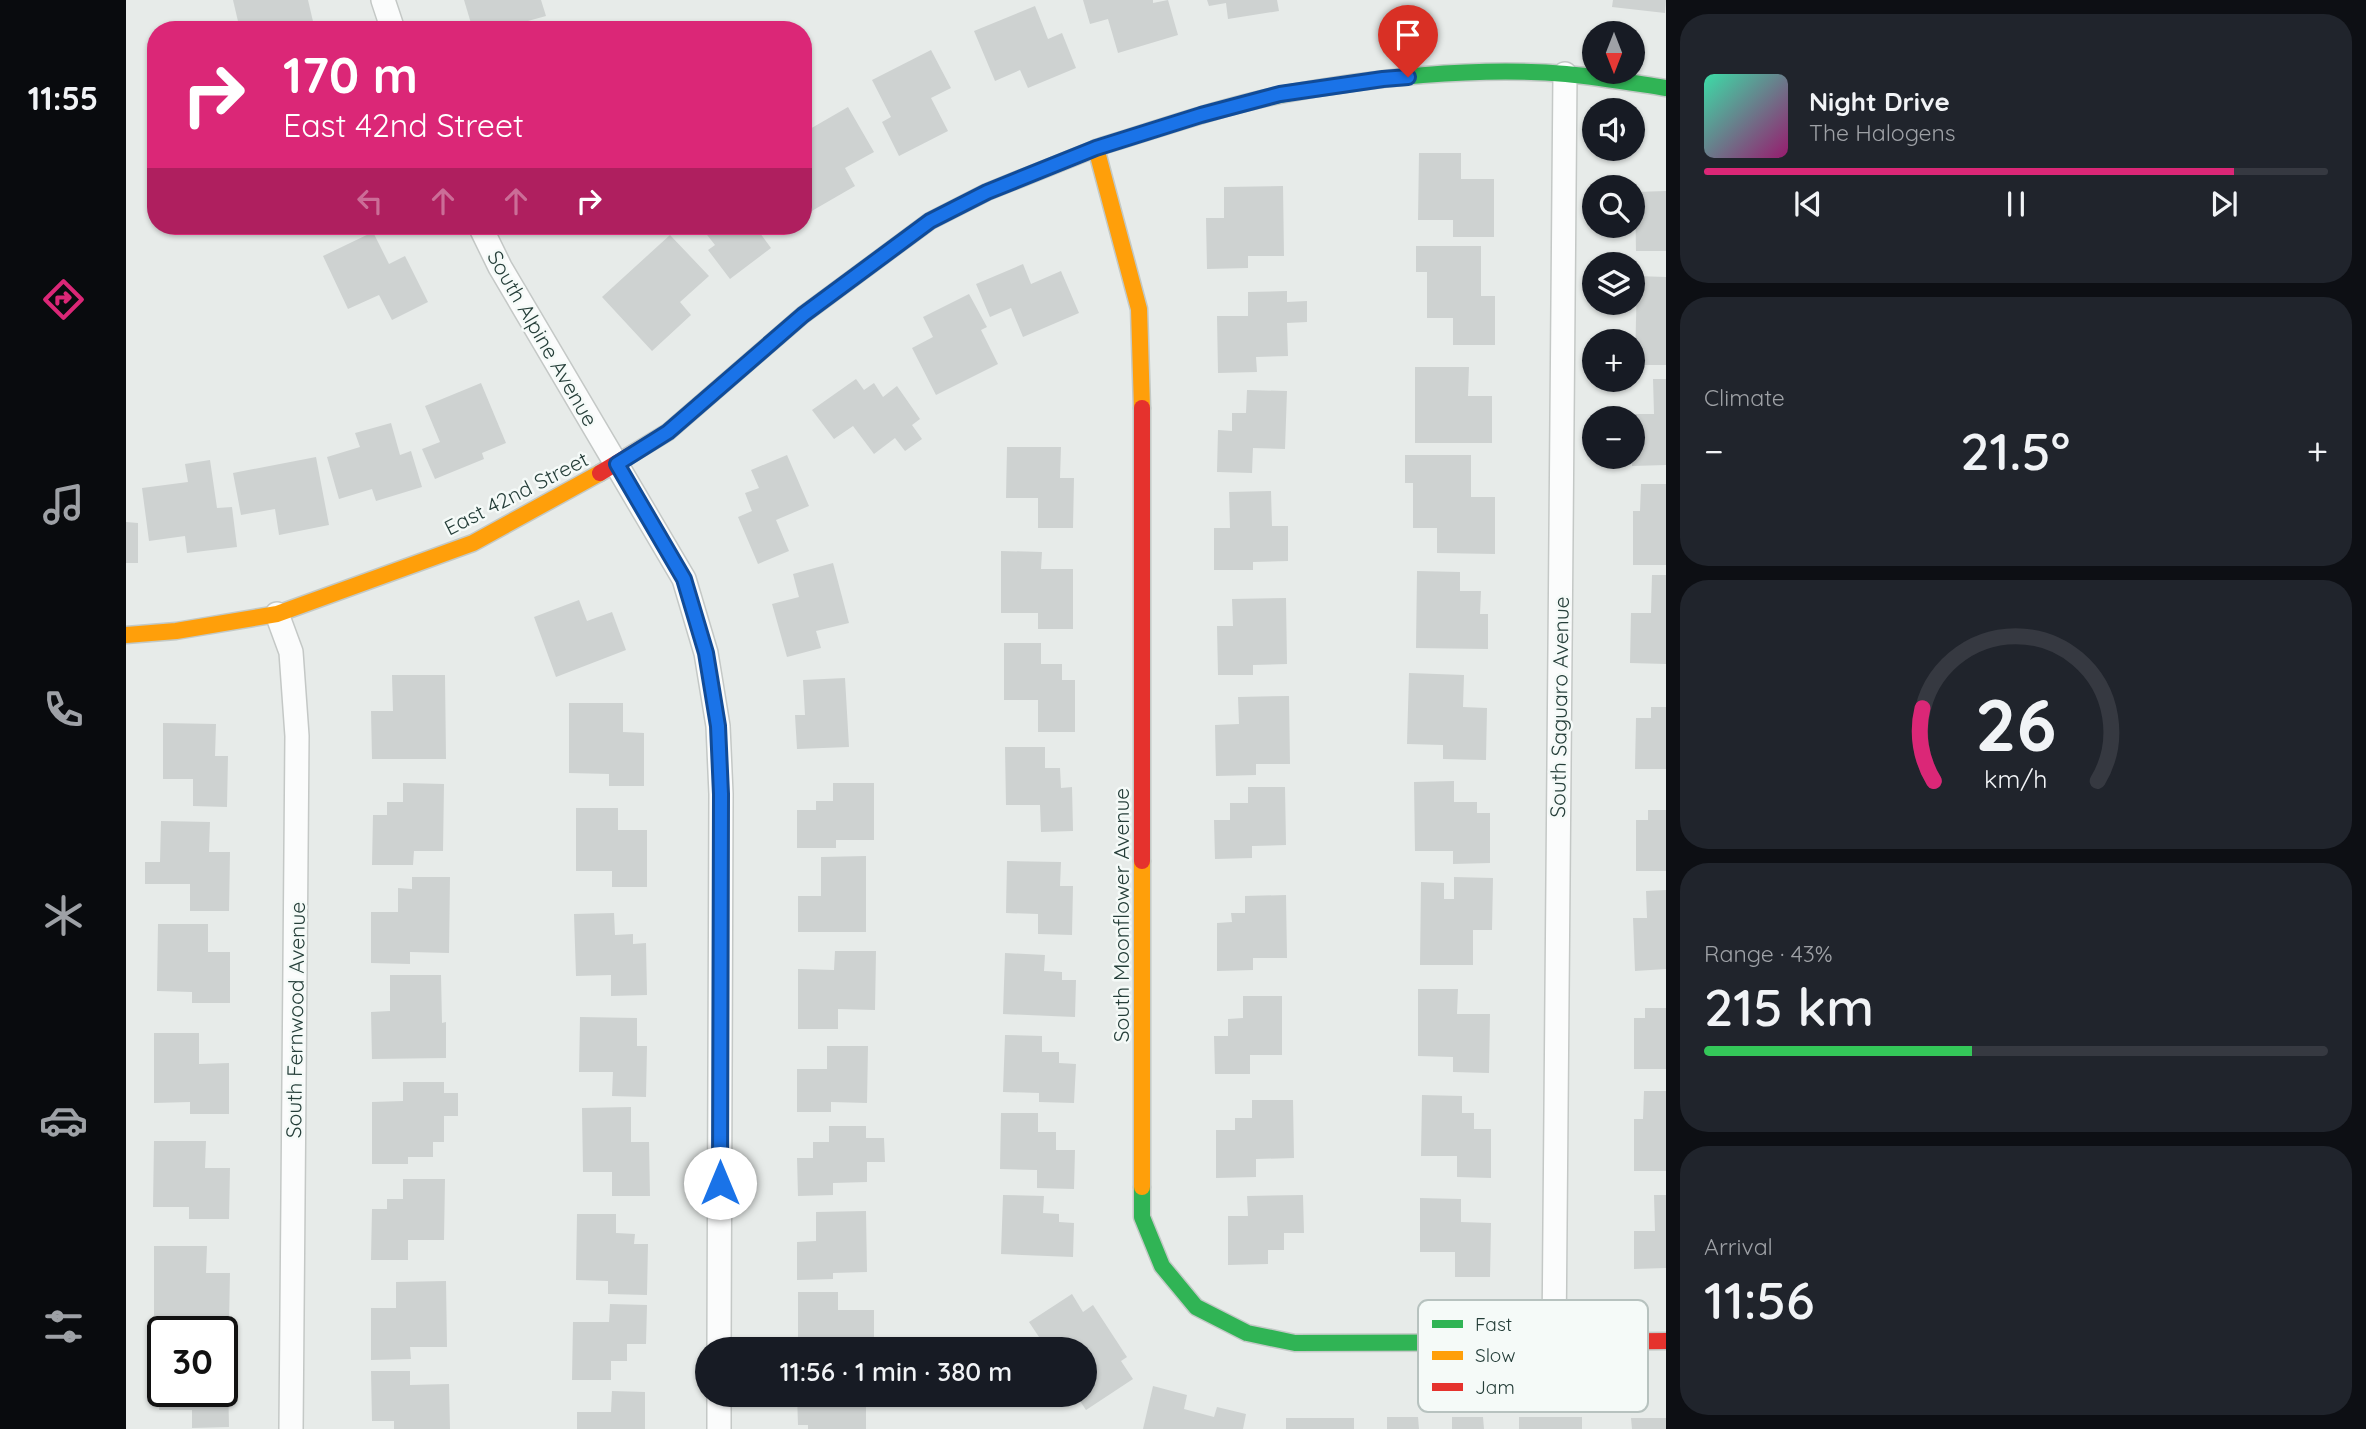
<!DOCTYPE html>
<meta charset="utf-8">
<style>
:root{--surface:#171b24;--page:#20242c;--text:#f1f3f6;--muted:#9ea1a6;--line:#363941;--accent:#db2777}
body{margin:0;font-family:Quicksand,sans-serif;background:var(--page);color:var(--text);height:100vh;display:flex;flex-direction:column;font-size:26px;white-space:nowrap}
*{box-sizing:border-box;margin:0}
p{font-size:23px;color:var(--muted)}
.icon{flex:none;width:38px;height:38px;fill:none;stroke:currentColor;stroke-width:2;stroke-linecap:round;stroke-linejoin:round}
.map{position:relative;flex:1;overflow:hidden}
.details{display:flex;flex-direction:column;gap:14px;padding:14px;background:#0d0f14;width:700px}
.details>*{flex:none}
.top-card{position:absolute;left:21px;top:21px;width:665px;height:214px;border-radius:28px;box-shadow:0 2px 5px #0004;background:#db2777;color:#fff;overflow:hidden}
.needle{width:46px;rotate:180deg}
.tools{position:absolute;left:1456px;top:21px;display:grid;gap:14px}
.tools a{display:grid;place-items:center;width:63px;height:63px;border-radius:50%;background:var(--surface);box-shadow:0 2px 5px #0004;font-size:35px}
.speed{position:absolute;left:21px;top:1316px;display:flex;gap:14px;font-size:35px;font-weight:700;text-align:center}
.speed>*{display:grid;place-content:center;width:91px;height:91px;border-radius:50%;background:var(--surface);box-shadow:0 2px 5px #0004;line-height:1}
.speed .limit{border:4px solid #111;border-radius:10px;background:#fff;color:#111}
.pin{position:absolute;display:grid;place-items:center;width:60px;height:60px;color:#fff;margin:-72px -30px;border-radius:50% 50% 50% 0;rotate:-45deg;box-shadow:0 0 7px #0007}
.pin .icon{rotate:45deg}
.me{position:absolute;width:77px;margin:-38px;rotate:0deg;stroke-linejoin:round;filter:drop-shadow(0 0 5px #0008)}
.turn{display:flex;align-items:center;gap:24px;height:147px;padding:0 21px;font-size:32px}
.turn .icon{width:91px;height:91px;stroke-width:2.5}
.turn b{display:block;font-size:49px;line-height:60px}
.lanes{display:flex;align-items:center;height:66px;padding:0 21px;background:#0003;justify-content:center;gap:35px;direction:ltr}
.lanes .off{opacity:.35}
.big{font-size:52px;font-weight:600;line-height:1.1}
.details .tile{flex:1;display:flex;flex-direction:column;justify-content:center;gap:10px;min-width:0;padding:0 24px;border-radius:28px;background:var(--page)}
.details .dial{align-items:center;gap:0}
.dial svg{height:182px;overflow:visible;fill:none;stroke:var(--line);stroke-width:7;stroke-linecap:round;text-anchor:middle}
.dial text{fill:var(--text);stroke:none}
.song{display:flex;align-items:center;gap:21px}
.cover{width:84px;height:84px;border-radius:10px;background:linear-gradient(135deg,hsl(160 70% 55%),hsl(320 70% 35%))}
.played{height:7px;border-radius:4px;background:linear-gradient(90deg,var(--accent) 85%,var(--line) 85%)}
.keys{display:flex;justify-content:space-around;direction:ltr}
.heat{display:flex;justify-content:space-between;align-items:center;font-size:38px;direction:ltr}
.charge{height:10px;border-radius:5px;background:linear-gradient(90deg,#34c759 43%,var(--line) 0)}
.trip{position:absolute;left:569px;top:1337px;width:402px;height:70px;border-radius:35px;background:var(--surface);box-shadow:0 2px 5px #0004;font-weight:600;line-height:70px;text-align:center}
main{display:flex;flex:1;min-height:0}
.menu{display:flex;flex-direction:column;width:126px;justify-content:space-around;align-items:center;background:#090b0e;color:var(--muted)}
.menu .icon{width:49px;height:49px}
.menu .selected{color:var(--accent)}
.menu b{font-size:32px;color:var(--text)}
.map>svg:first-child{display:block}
</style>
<main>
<nav class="menu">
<b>11:55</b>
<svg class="icon selected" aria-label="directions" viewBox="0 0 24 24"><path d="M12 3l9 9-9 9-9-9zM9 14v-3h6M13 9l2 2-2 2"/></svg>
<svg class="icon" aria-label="music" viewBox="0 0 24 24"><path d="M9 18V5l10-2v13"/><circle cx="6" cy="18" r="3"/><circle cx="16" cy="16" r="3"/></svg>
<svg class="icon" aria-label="phone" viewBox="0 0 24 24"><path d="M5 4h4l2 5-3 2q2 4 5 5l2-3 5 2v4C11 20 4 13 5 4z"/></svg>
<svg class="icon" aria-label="climate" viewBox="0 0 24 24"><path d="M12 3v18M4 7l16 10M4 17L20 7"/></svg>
<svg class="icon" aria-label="car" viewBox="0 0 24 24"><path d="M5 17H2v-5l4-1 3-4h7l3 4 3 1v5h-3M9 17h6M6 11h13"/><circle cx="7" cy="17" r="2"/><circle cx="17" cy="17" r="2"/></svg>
<svg class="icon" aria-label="filters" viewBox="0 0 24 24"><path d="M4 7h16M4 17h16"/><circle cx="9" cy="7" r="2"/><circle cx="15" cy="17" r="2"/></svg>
</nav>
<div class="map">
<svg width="1540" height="1429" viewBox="0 0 1540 1429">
<rect width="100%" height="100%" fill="#e7ebe9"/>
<g fill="#ced2d1">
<polygon points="107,0 182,0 189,30 114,30"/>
<polygon points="338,0 415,0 420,16 369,30 347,30"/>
<polygon points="957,0 1027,0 1027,3 1042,0 1052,35 992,53 982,19 964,24"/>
<polygon points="1081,0 1151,0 1153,11 1102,19 1100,3 1083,6"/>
<polygon points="1487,0 1540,0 1539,13 1486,7"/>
<polygon points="909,6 922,39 936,33 950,68 902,88 894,70 869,81 848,31"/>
<polygon points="805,50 825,88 805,98 822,131 773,156 756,122 765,117 746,80"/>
<polygon points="722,107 748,152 719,168 729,186 684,212 677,201 677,173 679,172 677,168 677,133"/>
<polygon points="1293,153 1335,153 1335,179 1368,179 1368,237 1327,237 1327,220 1292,220"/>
<polygon points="1157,186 1158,256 1122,256 1122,268 1081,269 1080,218 1098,218 1098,187"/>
<polygon points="1540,191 1540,251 1510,251 1509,192"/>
<polygon points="574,226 643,226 634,233 645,248 604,279 582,250 589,245"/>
<polygon points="247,232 263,264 279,256 302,302 266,320 253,295 222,309 197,256"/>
<polygon points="544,235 583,276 554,302 565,315 526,351 476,297"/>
<polygon points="1290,246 1355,246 1355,296 1369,296 1369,345 1327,345 1327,318 1301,318 1301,272 1290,272"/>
<polygon points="897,264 905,284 935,271 953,313 897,337 885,308 864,317 850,284"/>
<polygon points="1511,276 1540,277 1540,365 1509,365"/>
<polygon points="1161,291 1161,302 1181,301 1181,322 1161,323 1162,356 1130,357 1131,372 1092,373 1091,316 1122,316 1122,292"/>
<polygon points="843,294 861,327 855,330 872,364 810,395 786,348 807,337 797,317"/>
<polygon points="1289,367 1343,367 1342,396 1366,396 1366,443 1289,443"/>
<polygon points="730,379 738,390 748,383 757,397 771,386 794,419 786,425 796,439 779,451 769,438 748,454 727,426 708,439 686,410"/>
<polygon points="1527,379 1540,379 1540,465 1506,466 1507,418 1505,414 1528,414"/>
<polygon points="355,383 380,443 356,453 358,459 309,479 296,449 314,442 299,406"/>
<polygon points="1121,390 1161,391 1159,449 1127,448 1126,473 1091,472 1092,430 1106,431 1106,413 1120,413"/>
<polygon points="265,423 274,455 285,451 296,487 250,501 246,489 213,499 201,457 234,447 229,433"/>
<polygon points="881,447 935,447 934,478 948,478 947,528 912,528 912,498 880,498"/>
<polygon points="661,455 683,506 650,520 663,551 632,564 612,517 626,511 619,493 633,488 625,470"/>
<polygon points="1279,455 1345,455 1345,497 1369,497 1369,554 1311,553 1311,528 1287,528 1287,483 1279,483"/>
<polygon points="190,457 203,525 153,535 149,509 115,515 107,473"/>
<polygon points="84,460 91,508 106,507 111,547 61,553 59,536 23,541 16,488 62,482 59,464"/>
<polygon points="1515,484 1540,484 1540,565 1507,565 1507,511 1514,511"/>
<polygon points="1145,491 1146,526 1162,526 1162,561 1127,562 1127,570 1088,570 1088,528 1104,528 1103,492"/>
<polygon points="0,522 12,523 12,563 0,563"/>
<polygon points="875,551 916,552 915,569 947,569 947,629 912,629 912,613 875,613"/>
<polygon points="707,563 723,623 690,631 695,648 661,657 646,604 673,597 667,574"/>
<polygon points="1291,571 1334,572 1334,591 1355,591 1354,614 1362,614 1362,649 1290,648"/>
<polygon points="1526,575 1540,575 1540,664 1504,663 1505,613 1525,613"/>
<polygon points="1160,598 1161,664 1127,665 1127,675 1092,675 1091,626 1107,626 1106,599"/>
<polygon points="453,600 461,621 486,612 500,650 430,677 408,617"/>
<polygon points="878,643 915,643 915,664 936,664 936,680 949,680 949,732 912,732 912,700 878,700"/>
<polygon points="1283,673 1338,675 1337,707 1361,708 1360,760 1317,759 1317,745 1281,744"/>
<polygon points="266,675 319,675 320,759 246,759 245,711 267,711"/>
<polygon points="719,678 723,747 671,749 669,715 679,715 677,680"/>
<polygon points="1163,696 1164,764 1130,764 1130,775 1090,776 1089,725 1113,724 1112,697"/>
<polygon points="443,703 497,703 497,732 518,733 518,786 483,786 483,774 443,773"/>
<polygon points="1525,707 1540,707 1540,769 1509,769 1510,718 1525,718"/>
<polygon points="37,723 90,724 89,756 102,756 101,807 67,806 67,779 37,779"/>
<polygon points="879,747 919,747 919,768 934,768 935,788 946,787 947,831 915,832 914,805 880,805"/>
<polygon points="1328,781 1328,802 1351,802 1351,813 1364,813 1364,863 1327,864 1327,851 1289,851 1288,782"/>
<polygon points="277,783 318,784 317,851 288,851 287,865 246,865 247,815 261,815 261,802 277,802"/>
<polygon points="707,783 748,783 748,840 710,840 710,848 671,848 671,810 690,810 690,801 707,801"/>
<polygon points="1122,787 1159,787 1160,845 1126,846 1126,858 1089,859 1088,820 1104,820 1104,803 1122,803"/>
<polygon points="450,808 492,808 492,830 521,830 521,887 486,887 486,871 450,871"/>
<polygon points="1522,810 1540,810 1540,871 1510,871 1510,820 1522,820"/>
<polygon points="35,821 84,822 83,852 104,852 103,911 64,911 64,884 19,884 19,862 34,862"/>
<polygon points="740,856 740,932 672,932 672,896 695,896 695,857"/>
<polygon points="881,861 935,862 934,886 947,886 946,935 912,934 912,914 880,913"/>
<polygon points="286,877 324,877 323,953 284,952 284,964 245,963 245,912 272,912 272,888 286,889"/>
<polygon points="1328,877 1367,878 1366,930 1347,930 1347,965 1294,965 1295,882 1318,883 1318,899 1328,899"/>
<polygon points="1540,890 1540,969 1509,971 1507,918 1521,918 1520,891"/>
<polygon points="1160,895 1161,958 1127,958 1127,970 1091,971 1091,923 1106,922 1105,913 1119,913 1119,896"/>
<polygon points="488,913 489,935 507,934 507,944 520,943 521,995 485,996 485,975 450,976 448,914"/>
<polygon points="32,924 82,924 82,952 104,952 104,1003 66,1003 66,992 31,991"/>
<polygon points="709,951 750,951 749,1010 712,1009 712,1029 672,1029 672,969 708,970"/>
<polygon points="879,953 919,955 918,971 936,972 936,980 950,980 949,1017 877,1014"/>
<polygon points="264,975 315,975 316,1023 320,1022 320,1058 246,1059 245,1012 264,1011"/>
<polygon points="1292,989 1332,989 1331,1014 1364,1014 1363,1073 1327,1072 1327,1057 1292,1056"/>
<polygon points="1117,996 1156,996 1156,1055 1124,1055 1124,1074 1089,1074 1088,1036 1102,1036 1102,1019 1117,1018"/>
<polygon points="1519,1008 1540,1008 1540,1069 1508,1069 1508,1018 1519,1018"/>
<polygon points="454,1017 511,1018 511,1046 521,1046 520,1097 486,1096 487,1072 453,1072"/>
<polygon points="28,1033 73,1033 73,1064 103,1063 103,1114 64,1114 64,1102 28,1103"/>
<polygon points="879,1035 916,1036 916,1052 933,1052 933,1063 950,1064 948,1103 913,1102 913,1093 877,1092"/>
<polygon points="701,1046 742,1046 741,1103 705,1102 705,1112 671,1112 671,1069 701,1069"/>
<polygon points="277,1082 318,1082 318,1093 332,1093 332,1116 318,1116 318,1142 307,1142 307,1157 282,1157 282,1164 246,1164 246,1102 277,1101"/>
<polygon points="1518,1091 1540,1091 1540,1171 1508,1171 1508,1119 1517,1119"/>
<polygon points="1296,1095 1336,1096 1336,1113 1348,1113 1348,1129 1365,1129 1365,1178 1331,1177 1331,1156 1295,1156"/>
<polygon points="1126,1100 1167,1100 1168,1158 1130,1159 1130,1177 1090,1178 1090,1130 1109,1130 1109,1118 1126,1118"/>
<polygon points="505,1107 505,1142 523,1142 524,1196 486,1196 486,1172 457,1172 456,1108"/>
<polygon points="875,1113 912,1113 912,1132 930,1132 930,1150 949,1150 948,1189 911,1188 911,1170 874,1169"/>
<polygon points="703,1126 740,1126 740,1138 758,1138 759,1162 741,1162 741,1182 707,1183 707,1195 672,1196 671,1158 687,1158 687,1142 703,1142"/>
<polygon points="28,1141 80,1141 79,1168 104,1168 103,1219 63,1219 63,1207 27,1207"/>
<polygon points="277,1179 319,1179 318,1240 282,1240 282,1260 245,1260 246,1209 261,1209 261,1199 277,1199"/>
<polygon points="877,1195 918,1196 917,1213 933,1214 933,1222 948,1223 947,1257 875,1254"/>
<polygon points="1177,1195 1178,1233 1158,1233 1158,1250 1142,1250 1142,1264 1102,1265 1102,1216 1122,1216 1121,1196"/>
<polygon points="1528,1195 1540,1195 1540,1268 1508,1269 1508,1231 1529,1231"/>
<polygon points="1294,1198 1335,1199 1335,1222 1365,1223 1364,1277 1329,1277 1329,1252 1294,1252"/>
<polygon points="740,1211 741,1272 707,1273 707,1279 671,1280 671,1242 690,1241 690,1212"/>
<polygon points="451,1214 490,1214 490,1233 509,1234 508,1244 522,1244 521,1295 482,1294 482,1281 450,1280"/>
<polygon points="28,1246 81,1246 80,1273 104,1273 103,1323 66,1323 66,1316 28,1316"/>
<polygon points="320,1281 321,1347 284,1347 285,1359 245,1360 245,1308 270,1308 270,1282"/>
<polygon points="672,1292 712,1292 712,1310 748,1310 748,1349 672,1349"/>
<polygon points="946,1294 957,1312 967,1305 1001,1357 995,1361 1007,1379 960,1410 950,1395 959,1395 959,1349 921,1349 903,1322"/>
<polygon points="484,1304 521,1305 520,1344 501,1344 501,1361 485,1361 485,1380 446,1380 447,1322 483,1322"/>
<polygon points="37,1340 37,1391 96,1391 96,1376 102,1376 103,1427 66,1428 66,1410 33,1410 31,1341"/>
<polygon points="245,1371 284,1371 284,1385 323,1384 324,1429 268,1429 268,1421 246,1421"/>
<polygon points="1027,1386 1061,1395 1058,1409 1088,1417 1091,1407 1120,1414 1117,1429 1017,1429"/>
<polygon points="486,1391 519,1392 519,1429 451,1429 451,1412 485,1412"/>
<polygon points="671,1395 708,1395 708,1405 740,1405 740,1429 682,1429 682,1425 672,1425"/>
<polygon points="1261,1417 1292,1417 1293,1429 1261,1429"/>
<polygon points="1326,1417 1357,1417 1358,1429 1326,1429"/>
<rect x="1393" y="1417" width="63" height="12"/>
<rect x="1160" y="1418" width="68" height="11"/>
<polygon points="1505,1418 1540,1418 1540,1429 1506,1429"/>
</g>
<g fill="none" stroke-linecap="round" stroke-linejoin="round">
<g stroke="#c4c8c6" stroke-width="26">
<g id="street">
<polyline points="257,0 267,30"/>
<polyline points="354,226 374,267 558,579 580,653 592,726 595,794 593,1349"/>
<polyline points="151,614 165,652 171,736 165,1429"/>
<polyline points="1428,1341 1439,74"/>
<polyline points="593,1429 593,1395"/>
</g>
</g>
<g stroke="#c3c9c6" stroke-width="19">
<g id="fast">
<path d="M976,146c59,-18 118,-39 178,-51 87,-17 198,-29 286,-21 33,3 67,9 100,14"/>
<polyline points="1016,1187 1016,1217 1036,1266 1070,1307 1121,1333 1169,1343 1435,1342"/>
</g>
</g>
<g stroke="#c3c9c6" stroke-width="19">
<g id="slow">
<polyline points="970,148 1013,309 1016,408"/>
<polyline points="0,635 50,631 151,614 347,543 474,473"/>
<polyline points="1016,861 1016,1187"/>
</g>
</g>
<g stroke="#c3c9c6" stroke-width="19">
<g id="jam">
<polyline points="1016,408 1016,861"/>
<polyline points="474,473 542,432 677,315 804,221 861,192 976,146"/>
<polyline points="1435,1342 1540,1341"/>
</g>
</g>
<use href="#street" stroke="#fbfcfc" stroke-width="23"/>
<use href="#fast" stroke="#30b455" stroke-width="16"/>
<use href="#slow" stroke="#ff9f0a" stroke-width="16"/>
<use href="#jam" stroke="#e5322d" stroke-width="16"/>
</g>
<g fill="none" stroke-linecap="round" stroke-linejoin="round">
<g stroke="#114b97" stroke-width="18">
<polyline id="route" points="594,1183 595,794 592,726 580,653 558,579 491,464 542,432 677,315 804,221 861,192 970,148 1075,115 1154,94 1257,79 1282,77"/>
</g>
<use href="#route" stroke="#1a73e8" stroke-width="12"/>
</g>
<g text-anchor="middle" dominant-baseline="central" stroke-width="5" stroke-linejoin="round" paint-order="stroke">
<g font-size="21" fill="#253e39" stroke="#f5faf8">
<text transform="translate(417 338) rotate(60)">South Alpine Avenue</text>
<text transform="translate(390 493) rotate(-27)">East 42nd Street</text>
<text transform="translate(1433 707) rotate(-89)">South Saguaro Avenue</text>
<text transform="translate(995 915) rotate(-90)">South Moonflower Avenue</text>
<text transform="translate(169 1020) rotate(-89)">South Fernwood Avenue</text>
</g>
</g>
<rect x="1292" y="1300" width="230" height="112" rx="10" fill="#f5faf8" stroke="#b7c2bf" stroke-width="2"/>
<rect x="1306" y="1320" width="31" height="8" fill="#30b455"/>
<rect x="1306" y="1351" width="31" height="9" fill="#ff9f0a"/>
<rect x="1306" y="1383" width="31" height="8" fill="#e5322d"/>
<g font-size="19" fill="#253e39">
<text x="1349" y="1331">Fast</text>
<text x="1349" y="1362">Slow</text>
<text x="1349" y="1394">Jam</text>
</g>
</svg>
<div class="tools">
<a><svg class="needle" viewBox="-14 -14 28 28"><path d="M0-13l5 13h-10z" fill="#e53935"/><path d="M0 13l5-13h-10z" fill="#9ea1a6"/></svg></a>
<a><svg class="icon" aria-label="sound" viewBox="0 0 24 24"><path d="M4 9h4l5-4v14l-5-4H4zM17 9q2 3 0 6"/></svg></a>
<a><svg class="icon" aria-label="search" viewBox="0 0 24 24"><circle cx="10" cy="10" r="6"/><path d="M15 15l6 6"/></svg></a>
<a><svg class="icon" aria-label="layers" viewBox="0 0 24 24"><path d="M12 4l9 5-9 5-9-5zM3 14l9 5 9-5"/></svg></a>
<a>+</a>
<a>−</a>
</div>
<div class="speed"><div class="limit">30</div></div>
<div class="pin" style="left:1282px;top:77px;background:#d93025"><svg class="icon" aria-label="arrive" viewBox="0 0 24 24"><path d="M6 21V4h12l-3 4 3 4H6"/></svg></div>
<svg class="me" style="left:594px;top:1183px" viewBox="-20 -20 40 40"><circle r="19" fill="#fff"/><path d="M0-13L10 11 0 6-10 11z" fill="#1a73e8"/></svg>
<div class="trip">11:56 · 1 min · 380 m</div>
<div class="top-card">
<div class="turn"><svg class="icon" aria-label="right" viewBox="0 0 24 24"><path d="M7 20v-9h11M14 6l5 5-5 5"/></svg><div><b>170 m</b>East 42nd Street</div></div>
<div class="lanes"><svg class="icon off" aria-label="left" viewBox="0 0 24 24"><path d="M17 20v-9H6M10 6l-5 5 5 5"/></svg><svg class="icon off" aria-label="ahead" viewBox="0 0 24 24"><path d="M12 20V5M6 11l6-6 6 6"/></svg><svg class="icon off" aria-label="ahead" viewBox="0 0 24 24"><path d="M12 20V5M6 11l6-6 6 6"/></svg><svg class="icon" aria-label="right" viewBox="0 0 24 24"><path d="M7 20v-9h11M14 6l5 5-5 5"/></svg></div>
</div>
</div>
<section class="details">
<div class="tile">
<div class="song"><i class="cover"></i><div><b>Night Drive</b><p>The Halogens</p></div></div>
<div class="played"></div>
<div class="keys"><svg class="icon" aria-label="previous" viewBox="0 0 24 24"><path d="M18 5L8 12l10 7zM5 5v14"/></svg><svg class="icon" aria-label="pause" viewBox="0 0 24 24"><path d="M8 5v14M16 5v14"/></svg><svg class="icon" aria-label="next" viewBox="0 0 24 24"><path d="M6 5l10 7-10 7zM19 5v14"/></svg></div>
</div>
<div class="tile"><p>Climate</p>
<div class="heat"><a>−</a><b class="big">21.5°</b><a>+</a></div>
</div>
<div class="tile dial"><svg viewBox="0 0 100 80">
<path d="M14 69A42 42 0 1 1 86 69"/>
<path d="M14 69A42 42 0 0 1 9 37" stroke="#db2777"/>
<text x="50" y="56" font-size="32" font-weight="700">26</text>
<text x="50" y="72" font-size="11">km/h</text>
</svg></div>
<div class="tile"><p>Range · 43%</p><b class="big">215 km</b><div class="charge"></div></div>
<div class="tile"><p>Arrival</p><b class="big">11:56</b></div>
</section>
</main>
